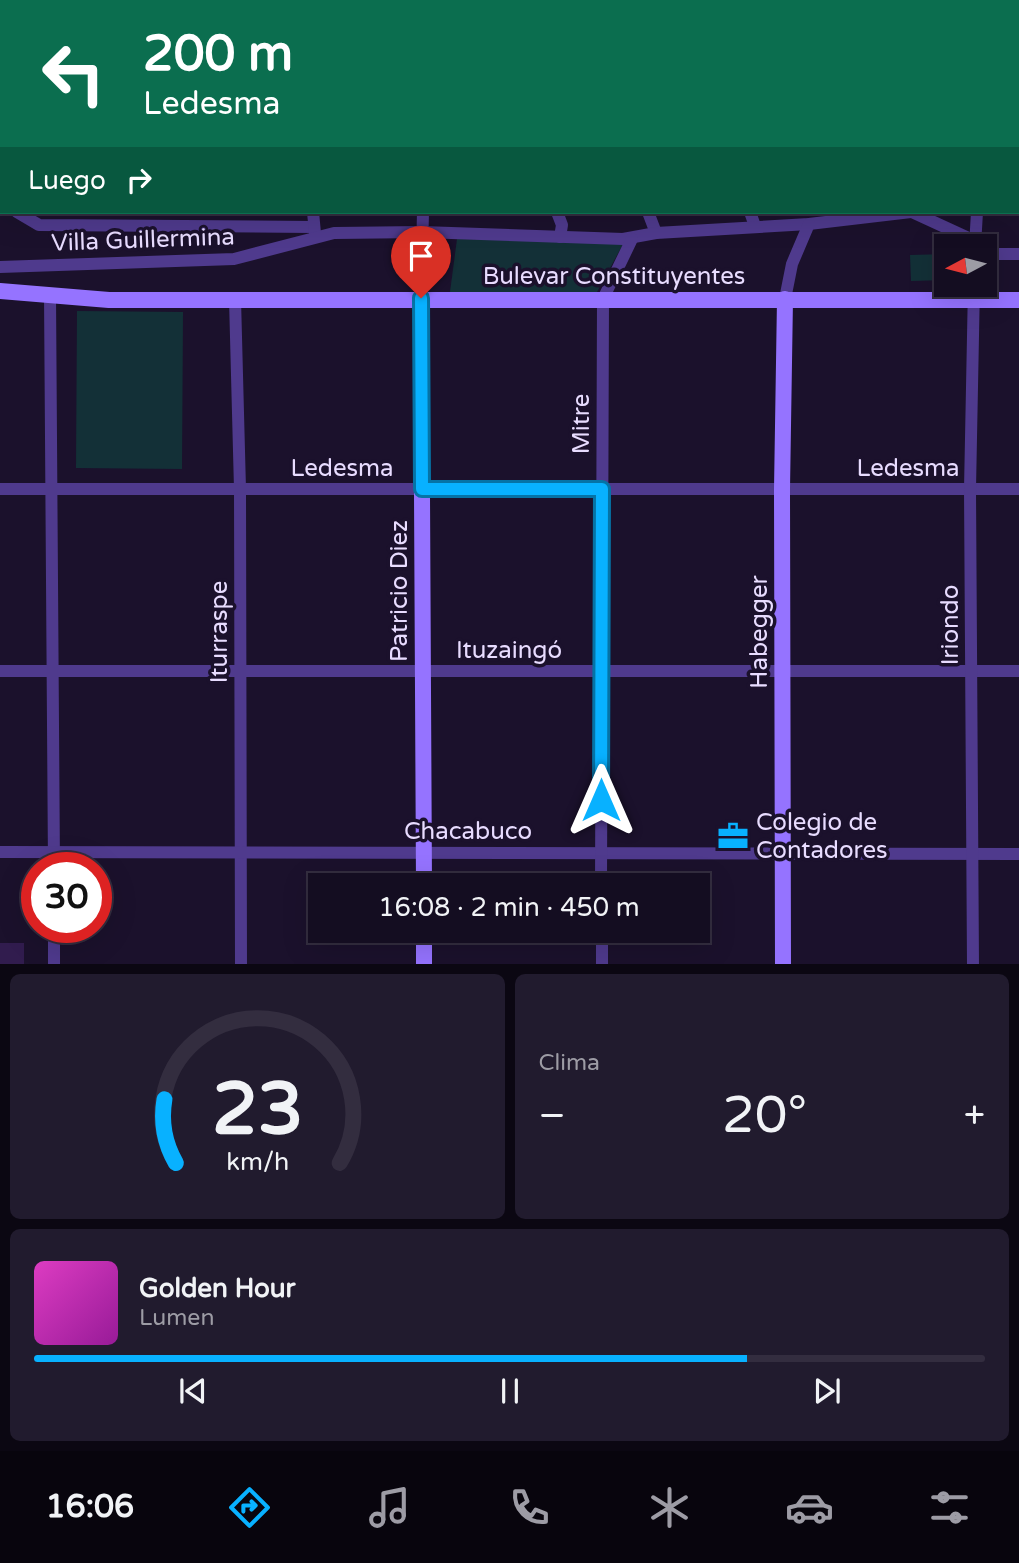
<!DOCTYPE html>
<html lang="es">
<meta charset="utf-8">
<style>
:root{--surface:#140d21;--page:#211b2e;--text:#f1f3f6;--muted:#9d9ca5;--line:#332d3f;--accent:#08b1ff}
body{margin:0;font-family:"Varela Round",sans-serif;background:var(--page);color:var(--text);height:100vh;display:flex;flex-direction:column;font-size:26px;white-space:nowrap}
*{box-sizing:border-box;margin:0}
p{font-size:23px;color:var(--muted)}
.icon{flex:none;width:38px;height:38px;fill:none;stroke:currentColor;stroke-width:2;stroke-linecap:round;stroke-linejoin:round}
.map{position:relative;height:964px;overflow:hidden}
.drawer{display:flex;flex-direction:column;gap:10px;padding:10px;background:#0b0712;flex:1}
.drawer>*{flex:none}
.hud{position:absolute;left:0px;top:0px;width:1020px;height:214px;box-shadow:0 7px 28px #0002,0 0 0 2px var(--line);background:#0b6e4f;color:#fff;overflow:hidden}
.needle{width:46px;rotate:263deg}
.buttons{position:absolute;left:934px;top:234px;display:grid;gap:14px}
.buttons a{display:grid;place-items:center;width:63px;height:63px;border-radius:0px;background:var(--surface);box-shadow:0 7px 28px #0002,0 0 0 2px var(--line);font-size:35px}
.speed{position:absolute;left:21px;top:852px;display:flex;gap:14px;font-size:35px;font-weight:700;text-align:center}
.speed>*{display:grid;place-content:center;width:91px;height:91px;border-radius:50%;background:var(--surface);box-shadow:0 7px 28px #0002,0 0 0 2px var(--line);line-height:1}
.speed .limit{border:10px solid #d22;background:#fff;color:#111}
.pin{position:absolute;display:grid;place-items:center;width:60px;height:60px;color:#fff;margin:-72px -30px;border-radius:50% 50% 50% 0;rotate:-45deg;box-shadow:0 0 7px #0007}
.pin .icon{rotate:45deg}
.me{position:absolute;width:77px;margin:-38px;rotate:0deg;stroke-linejoin:round;filter:drop-shadow(0 0 5px #0008)}
.turn{display:flex;align-items:center;gap:24px;height:147px;padding:0 28px;font-size:32px}
.turn .icon{width:91px;height:91px;stroke-width:2.5}
.turn b{display:block;font-size:49px;line-height:60px}
.then{display:flex;align-items:center;height:66px;padding:0 28px;background:#0003;gap:14px;font-size:26px}
.big{font-size:52px;font-weight:600;line-height:1.1}
.drawer .card{flex:1;display:flex;flex-direction:column;justify-content:center;gap:10px;min-width:0;padding:0 24px;border-radius:10px;background:var(--page)}
.drawer .dial{align-items:center;gap:0}
.dial svg{height:182px;overflow:visible;fill:none;stroke:var(--line);stroke-width:7;stroke-linecap:round;text-anchor:middle}
.dial text{fill:var(--text);stroke:none}
.song{display:flex;align-items:center;gap:21px}
.cover{width:84px;height:84px;border-radius:10px;background:linear-gradient(135deg,hsl(310 70% 55%),hsl(300 70% 35%))}
.played{height:7px;border-radius:4px;background:linear-gradient(90deg,var(--accent) 75%,var(--line) 75%)}
.keys{display:flex;justify-content:space-around;direction:ltr}
.heat{display:flex;justify-content:space-between;align-items:center;font-size:38px;direction:ltr}
.drawer .tiles{flex:1;display:grid;gap:10px;grid-template-columns:1fr 1fr}
.card:last-child{grid-column:span 2}
.trip{position:absolute;left:308px;top:873px;width:402px;height:70px;border-radius:0px;background:var(--surface);box-shadow:0 7px 28px #0002,0 0 0 2px var(--line);font-weight:600;line-height:70px;text-align:center}
.menu{display:flex;height:112px;justify-content:space-around;align-items:center;background:#08050d;color:var(--muted)}
.menu .icon{width:49px;height:49px}
.menu .selected{color:var(--accent)}
.menu b{font-size:32px;color:var(--text)}
.map>svg:first-child{display:block}
</style>
<div class="map">
<svg width="1019" height="965" viewBox="0 0 1019 965">
<rect width="100%" height="100%" fill="#1b112c"/>
<g fill="#133037">
<polygon points="457,239 622,242 622,246 597,292 450,292"/>
<polygon points="947,254 947,280 911,281 910,255"/>
<polygon points="77,311 183,312 182,469 76,468"/>
</g>
<rect fill="#311c4e" x="0" y="943" width="24" height="21"/>
<g fill="none" stroke-linecap="round" stroke-linejoin="round">
<g stroke="#4f3a8d" stroke-width="12">
<polyline points="440,0 440,2"/>
<polyline points="579,0 580,2"/>
<polyline points="646,0 647,2"/>
<polyline points="708,0 709,2"/>
<polyline points="770,0 771,2"/>
<polyline points="832,0 833,2"/>
<polyline points="889,0 890,2"/>
<polyline points="979,0 979,2"/>
<polyline points="11,2 11,0"/>
<polyline points="505,2 507,0"/>
<polyline points="856,2 861,0"/>
<polyline points="1018,80 1019,81"/>
<polyline points="1018,177 1019,177"/>
<polyline points="17,212 39,225 314,227"/>
<polyline points="313,212 315,233"/>
<polyline points="557,212 562,225 560,237"/>
<polyline points="648,212 656,233"/>
<polyline points="750,212 755,226"/>
<polyline points="912,212 975,241"/>
<polyline points="975,246 977,212"/>
<polyline points="985,254 1019,254"/>
<polyline points="0,267 234,259 334,233 422,232 623,239 656,233 809,224 911,212"/>
<polyline points="50,294 54,868"/>
<polyline points="421,298 423,212"/>
<polyline points="235,299 240,489 241,965"/>
<polyline points="785,299 792,264 809,224"/>
<polyline points="0,489 1019,489"/>
<polyline points="0,671 1019,671"/>
<polyline points="0,852 1019,854"/>
<polyline points="601,886 603,299 632,239"/>
<polyline points="54,928 54,965"/>
<polyline points="602,931 602,965"/>
<polyline points="973,965 970,489 974,285"/>
</g>
<g stroke="#9573ff" stroke-width="16">
<polyline points="0,291 109,300 1019,300"/>
<polyline points="421,298 424,886"/>
<polyline points="424,931 424,965"/>
<polyline points="783,965 782,489 785,299"/>
</g>
</g>
<g fill="none" stroke-linecap="round" stroke-linejoin="round">
<g stroke="#0573a6" stroke-width="18">
<polyline id="route" points="421,298 422,489 602,489 601,800"/>
</g>
<use href="#route" stroke="#08b1ff" stroke-width="12"/>
</g>
<defs>
<g id="office-bare" transform="scale(2.415)"><path d="M-6-3h4V-5.5h4V-3h4V5H-6ZM-1-4.5V-3h2v-1.5ZM-6 0V1H6V0Z" fill="#08b1ff" stroke="#1b112c" stroke-width="2.5" paint-order="stroke"/></g>
</defs>
<g fill-rule="evenodd">
<use href="#office-bare" x="733" y="836"/>
</g>
<g text-anchor="middle" dominant-baseline="central" stroke-width="7" stroke-linejoin="round" paint-order="stroke">
<g font-size="24" fill="#e8dcff" stroke="#1b112c">
<text transform="translate(143 240) rotate(-2)">Villa Guillermina</text>
<text x="614" y="276">Bulevar Constituyentes</text>
<text transform="translate(581 424) rotate(-90)">Mitre</text>
<text x="342" y="468">Ledesma</text>
<text x="908" y="468">Ledesma</text>
<text transform="translate(399 591) rotate(-90)">Patricio Diez</text>
<text transform="translate(950 625) rotate(-90)">Iriondo</text>
<text transform="translate(219 632) rotate(-90)">Iturraspe</text>
<text transform="translate(759 632) rotate(-90)">Habegger</text>
<text x="509" y="650">Ituzaingó</text>
<text x="468" y="831">Chacabuco</text>
</g>
<g font-size="24" fill="#e8dcff" stroke="#1b112c" text-anchor="start">
<text x="756" y="822">Colegio de<tspan x="756" dy="28">Contadores</tspan></text>
</g>
</g>
</svg>
<div class="buttons">
<a><svg class="needle" viewBox="-14 -14 28 28"><path d="M0-13l5 13h-10z" fill="#e53935"/><path d="M0 13l5-13h-10z" fill="#9d9ca5"/></svg></a>
</div>
<div class="speed"><div class="limit">30</div></div>
<div class="pin" style="left:421px;top:298px;background:#d93025"><svg class="icon" aria-label="arrive" viewBox="0 0 24 24"><path d="M6 21V4h12l-3 4 3 4H6"/></svg></div>
<svg class="me" style="left:601px;top:800px" viewBox="-20 -20 40 40"><path d="M0-17L14 15 0 8-14 15z" fill="#08b1ff" stroke="#fff" stroke-width="4"/></svg>
<div class="trip">16:08 · 2 min · 450 m</div>
<div class="hud">
<div class="turn"><svg class="icon" aria-label="left" viewBox="0 0 24 24"><path d="M17 20v-9H6M10 6l-5 5 5 5"/></svg><div><b>200 m</b>Ledesma</div></div>
<div class="then">Luego<svg class="icon" aria-label="right" viewBox="0 0 24 24"><path d="M7 20v-9h11M14 6l5 5-5 5"/></svg></div>
</div>
</div>
<section class="drawer">
<div class="tiles">
<div class="card dial"><svg viewBox="0 0 100 80">
<path d="M14 69A42 42 0 1 1 86 69"/>
<path d="M14 69A42 42 0 0 1 9 41" stroke="#08b1ff"/>
<text x="50" y="56" font-size="32" font-weight="700">23</text>
<text x="50" y="72" font-size="11">km/h</text>
</svg></div>
<div class="card"><p>Clima</p>
<div class="heat"><a>−</a><b class="big">20°</b><a>+</a></div>
</div>
<div class="card">
<div class="song"><i class="cover"></i><div><b>Golden Hour</b><p>Lumen</p></div></div>
<div class="played"></div>
<div class="keys"><svg class="icon" aria-label="previous" viewBox="0 0 24 24"><path d="M18 5L8 12l10 7zM5 5v14"/></svg><svg class="icon" aria-label="pause" viewBox="0 0 24 24"><path d="M8 5v14M16 5v14"/></svg><svg class="icon" aria-label="next" viewBox="0 0 24 24"><path d="M6 5l10 7-10 7zM19 5v14"/></svg></div>
</div>
</div>
</section>
<nav class="menu">
<b>16:06</b>
<svg class="icon selected" aria-label="directions" viewBox="0 0 24 24"><path d="M12 3l9 9-9 9-9-9zM9 14v-3h6M13 9l2 2-2 2"/></svg>
<svg class="icon" aria-label="music" viewBox="0 0 24 24"><path d="M9 18V5l10-2v13"/><circle cx="6" cy="18" r="3"/><circle cx="16" cy="16" r="3"/></svg>
<svg class="icon" aria-label="phone" viewBox="0 0 24 24"><path d="M5 4h4l2 5-3 2q2 4 5 5l2-3 5 2v4C11 20 4 13 5 4z"/></svg>
<svg class="icon" aria-label="climate" viewBox="0 0 24 24"><path d="M12 3v18M4 7l16 10M4 17L20 7"/></svg>
<svg class="icon" aria-label="car" viewBox="0 0 24 24"><path d="M5 17H2v-5l4-1 3-4h7l3 4 3 1v5h-3M9 17h6M6 11h13"/><circle cx="7" cy="17" r="2"/><circle cx="17" cy="17" r="2"/></svg>
<svg class="icon" aria-label="filters" viewBox="0 0 24 24"><path d="M4 7h16M4 17h16"/><circle cx="9" cy="7" r="2"/><circle cx="15" cy="17" r="2"/></svg>
</nav>
